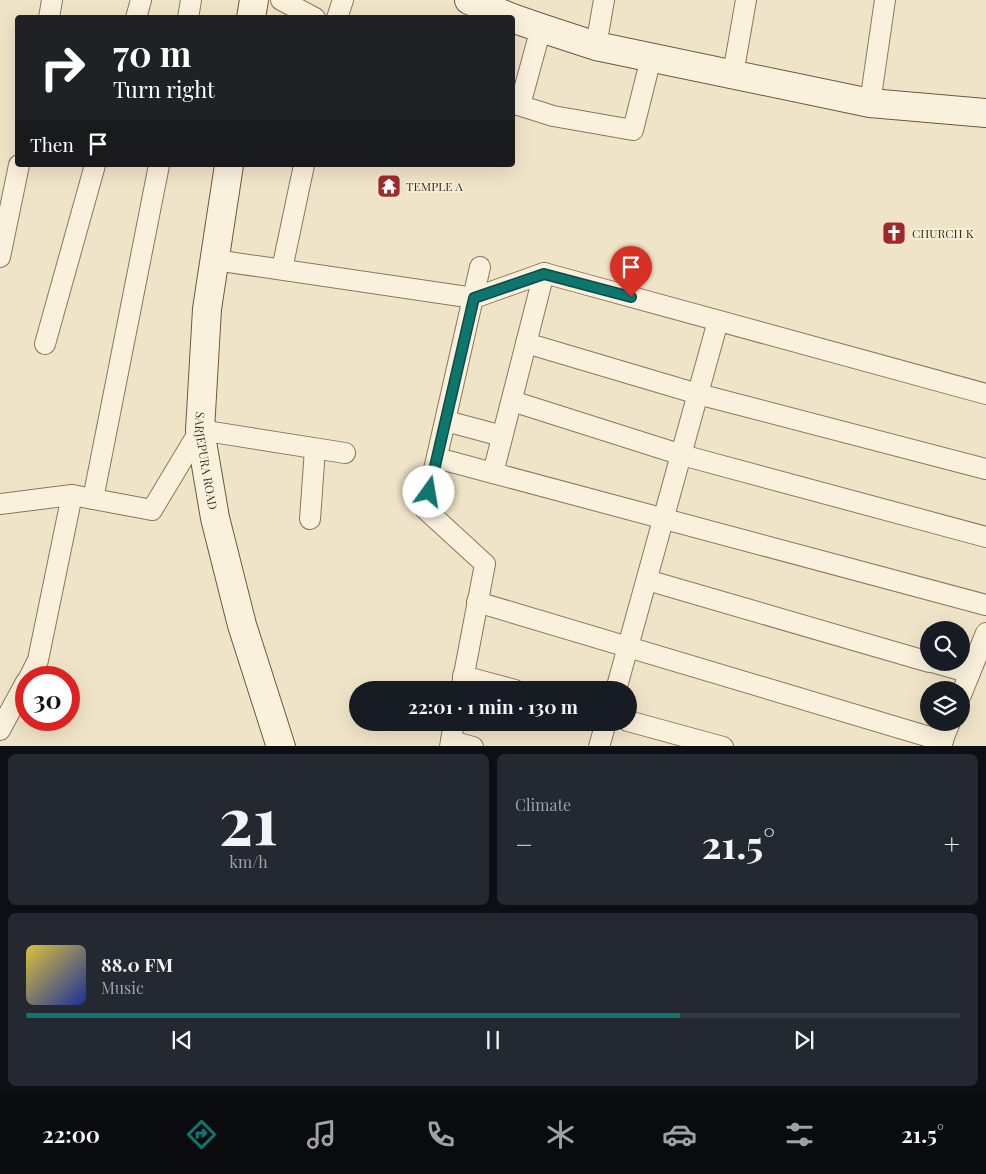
<!DOCTYPE html>
<meta charset="utf-8">
<style>
:root{--surface:#171b24;--page:#242831;--text:#f1f3f6;--muted:#9ea1a6;--line:#363941;--accent:#0f766e}
body{margin:0;font-family:"Playfair Display",serif;background:var(--page);color:var(--text);height:100vh;display:flex;flex-direction:column;font-size:19px;white-space:nowrap}
*{box-sizing:border-box;margin:0}
p{font-size:16px;color:var(--muted)}
.icon{flex:none;width:28px;height:28px;fill:none;stroke:currentColor;stroke-width:2;stroke-linecap:round;stroke-linejoin:round}
.map{position:relative;height:746px;overflow:hidden}
.sheet{display:flex;flex-direction:column;gap:8px;padding:8px;background:#0d0f14;flex:1}
.sheet>*{flex:none}
.top-card{position:absolute;left:15px;top:15px;width:500px;height:152px;border-radius:5px;box-shadow:0 5px 20px #0002;background:#202124;color:#fff;overflow:hidden}
.controls{position:absolute;left:920px;top:621px;display:grid;gap:10px}
.controls a{display:grid;place-items:center;width:50px;height:50px;border-radius:50%;background:var(--surface);box-shadow:0 5px 20px #0002;font-size:25px}
.speed{position:absolute;left:15px;top:666px;display:flex;gap:10px;font-size:25px;font-weight:700;text-align:center}
.speed>*{display:grid;place-content:center;width:65px;height:65px;border-radius:50%;background:var(--surface);box-shadow:0 5px 20px #0002;line-height:1}
.speed .limit{border:8px solid #d22;background:#fff;color:#111}
.pin{position:absolute;display:grid;place-items:center;width:42px;height:42px;color:#fff;margin:-51px -21px;border-radius:50% 50% 50% 0;rotate:-45deg;box-shadow:0 0 5px #0007}
.pin .icon{rotate:45deg}
.me{position:absolute;width:55px;margin:-28px;rotate:13deg;stroke-linejoin:round;filter:drop-shadow(0 0 4px #0008)}
.turn{display:flex;align-items:center;gap:18px;height:105px;padding:0 15px;font-size:22px}
.turn .icon{width:65px;height:65px;stroke-width:2.5}
.turn b{display:block;font-size:35px;line-height:42px}
.then{display:flex;align-items:center;height:48px;padding:0 15px;background:#0003;gap:10px;font-size:19px}
.big{font-size:38px;font-weight:700;line-height:1.1}
.sheet .tile{flex:1;display:flex;flex-direction:column;justify-content:center;gap:8px;min-width:0;padding:0 18px;border-radius:8px;background:var(--page)}
.sheet .dial{align-items:center;gap:0}
.dial b{font-size:65px;line-height:1}
.song{display:flex;align-items:center;gap:15px}
.cover{width:60px;height:60px;border-radius:8px;background:linear-gradient(135deg,hsl(50 70% 55%),hsl(230 70% 35%))}
.played{height:5px;border-radius:2px;background:linear-gradient(90deg,var(--accent) 70%,var(--line) 70%)}
.keys{display:flex;justify-content:space-around;direction:ltr}
.heat{display:flex;justify-content:space-between;align-items:center;font-size:28px;direction:ltr}
.sheet .tiles{flex:1;display:grid;gap:8px;grid-template-columns:1fr 1fr}
.tile:last-child{grid-column:span 2}
.trip{position:absolute;left:349px;top:681px;width:288px;height:50px;border-radius:25px;background:var(--surface);box-shadow:0 5px 20px #0002;font-weight:700;line-height:50px;text-align:center}
.menu{display:flex;height:80px;justify-content:space-around;align-items:center;background:#090b0e;color:var(--muted)}
.menu .icon{width:35px;height:35px}
.menu .on{color:var(--accent)}
.menu b{font-size:22px;color:var(--text)}
.map>svg:first-child{display:block}
</style>
<div class="map">
<svg width="986" height="747" viewBox="0 0 986 747">
<rect width="100%" height="100%" fill="#f0e4c8"/>
<g fill="none" stroke-linecap="round" stroke-linejoin="round">
<g stroke="#8d765c" stroke-width="22">
<g id="street">
<polyline points="281,0 315,18"/>
<polyline points="49,18 52,0"/>
<polyline points="136,18 141,0"/>
<polyline points="188,18 191,0"/>
<polyline points="337,18 343,0"/>
<polyline points="596,46 604,0"/>
<polyline points="733,74 746,0"/>
<polyline points="512,103 553,116 633,130 651,58"/>
<polyline points="870,103 885,0"/>
<polyline points="520,105 541,28"/>
<polyline points="0,257 19,165"/>
<polyline points="215,260 474,298 544,273 986,394"/>
<polyline points="282,269 304,165"/>
<polyline points="526,343 698,394 986,469"/>
<polyline points="45,344 95,165"/>
<polyline points="512,401 682,455 986,537"/>
<polyline points="446,421 502,436"/>
<polyline points="437,458 986,605"/>
<polyline points="493,473 544,273"/>
<polyline points="93,499 159,165"/>
<polyline points="0,504 72,495 152,510 200,430 345,453"/>
<polyline points="310,519 315,449"/>
<polyline points="647,580 929,662"/>
<polyline points="477,602 943,741"/>
<polyline points="932,662 970,673"/>
<polyline points="463,676 515,690"/>
<polyline points="29,678 38,660 72,495"/>
<polyline points="461,690 485,564 425,509 480,267"/>
<polyline points="616,690 718,321"/>
<polyline points="961,695 986,633"/>
<polyline points="628,721 723,747"/>
<polyline points="0,730 26,682"/>
<polyline points="451,741 454,722"/>
<polyline points="450,747 451,741 473,747"/>
<polyline points="599,747 606,722"/>
<polyline points="940,747 950,722"/>
</g>
</g>
<g stroke="#6f573f" stroke-width="30">
<g id="secondary">
<polyline points="469,0 512,18"/>
<polyline points="251,18 254,0"/>
<polyline points="512,18 541,28 596,46 870,103 986,113"/>
<path id="s1" d="M229,165l-22,144 -7,121 15,88 27,107 39,122"/>
</g>
</g>
<use href="#street" stroke="#faf1dc" stroke-width="20"/>
<use href="#secondary" stroke="#faf1dc" stroke-width="28"/>
</g>
<g fill="none" stroke-linecap="round" stroke-linejoin="round">
<g stroke="#0a4d48" stroke-width="12">
<polyline id="route" points="429,492 474,298 544,274 631,297"/>
</g>
<use href="#route" stroke="#0f766e" stroke-width="9"/>
</g>
<defs>
<g id="temple-square" transform="scale(1.25)"><rect x="-9" y="-9" width="18" height="18" rx="4" fill="#9e2a2b" stroke="#f7eed8"/><path d="M0-6L5-2H3V0L6.5 2.5H4V6H1.5V3h-3V6H-4V2.5H-6.5L-3 0V-2H-5Z" fill="#fff"/></g>
<g id="church-square" transform="scale(1.25)"><rect x="-9" y="-9" width="18" height="18" rx="4" fill="#9e2a2b" stroke="#f7eed8"/><path d="M-1.2-6h2.4v3.5h3.3v2.4h-3.3V6h-2.4V-.1h-3.3v-2.4h3.3Z" fill="#fff"/></g>
</defs>
<g fill-rule="evenodd">
<use href="#temple-square" x="389" y="186"/>
<use href="#church-square" x="894" y="233"/>
</g>
<g text-anchor="middle" dominant-baseline="central" stroke-width="4" stroke-linejoin="round" paint-order="stroke">
<g font-size="12" fill="#3d2e20" stroke="#f7eed8" text-anchor="start">
<text x="406" y="186">TEMPLE A</text>
<text x="912" y="233">CHURCH K</text>
</g>
<g font-size="12" fill="#3d2e20" stroke="#f7eed8">
<text stroke="none"><textPath href="#s1" startOffset="298">SARJEPURA ROAD</textPath></text>
</g>
</g>
</svg>
<div class="controls">
<a><svg class="icon" aria-label="search" viewBox="0 0 24 24"><circle cx="10" cy="10" r="6"/><path d="M15 15l6 6"/></svg></a>
<a><svg class="icon" aria-label="layers" viewBox="0 0 24 24"><path d="M12 4l9 5-9 5-9-5zM3 14l9 5 9-5"/></svg></a>
</div>
<div class="speed"><div class="limit">30</div></div>
<div class="pin" style="left:631px;top:297px;background:#d93025"><svg class="icon" aria-label="arrive" viewBox="0 0 24 24"><path d="M6 21V4h12l-3 4 3 4H6"/></svg></div>
<svg class="me" style="left:429px;top:492px" viewBox="-20 -20 40 40"><circle r="19" fill="#fff"/><path d="M0-13L10 11 0 6-10 11z" fill="#0f766e"/></svg>
<div class="trip">22:01 · 1 min · 130 m</div>
<div class="top-card">
<div class="turn"><svg class="icon" aria-label="right" viewBox="0 0 24 24"><path d="M7 20v-9h11M14 6l5 5-5 5"/></svg><div><b>70 m</b>Turn right</div></div>
<div class="then">Then<svg class="icon" aria-label="arrive" viewBox="0 0 24 24"><path d="M6 21V4h12l-3 4 3 4H6"/></svg></div>
</div>
</div>
<section class="sheet">
<div class="tiles">
<div class="tile dial"><b>21</b><p>km/h</p></div>
<div class="tile"><p>Climate</p>
<div class="heat"><a>−</a><b class="big">21.5°</b><a>+</a></div>
</div>
<div class="tile">
<div class="song"><i class="cover"></i><div><b>88.0 FM</b><p>Music</p></div></div>
<div class="played"></div>
<div class="keys"><svg class="icon" aria-label="previous" viewBox="0 0 24 24"><path d="M18 5L8 12l10 7zM5 5v14"/></svg><svg class="icon" aria-label="pause" viewBox="0 0 24 24"><path d="M8 5v14M16 5v14"/></svg><svg class="icon" aria-label="next" viewBox="0 0 24 24"><path d="M6 5l10 7-10 7zM19 5v14"/></svg></div>
</div>
</div>
</section>
<nav class="menu">
<b>22:00</b>
<svg class="icon on" aria-label="directions" viewBox="0 0 24 24"><path d="M12 3l9 9-9 9-9-9zM9 14v-3h6M13 9l2 2-2 2"/></svg>
<svg class="icon" aria-label="music" viewBox="0 0 24 24"><path d="M9 18V5l10-2v13"/><circle cx="6" cy="18" r="3"/><circle cx="16" cy="16" r="3"/></svg>
<svg class="icon" aria-label="phone" viewBox="0 0 24 24"><path d="M5 4h4l2 5-3 2q2 4 5 5l2-3 5 2v4C11 20 4 13 5 4z"/></svg>
<svg class="icon" aria-label="climate" viewBox="0 0 24 24"><path d="M12 3v18M4 7l16 10M4 17L20 7"/></svg>
<svg class="icon" aria-label="car" viewBox="0 0 24 24"><path d="M5 17H2v-5l4-1 3-4h7l3 4 3 1v5h-3M9 17h6M6 11h13"/><circle cx="7" cy="17" r="2"/><circle cx="17" cy="17" r="2"/></svg>
<svg class="icon" aria-label="filters" viewBox="0 0 24 24"><path d="M4 7h16M4 17h16"/><circle cx="9" cy="7" r="2"/><circle cx="15" cy="17" r="2"/></svg>
<b>21.5°</b>
</nav>
